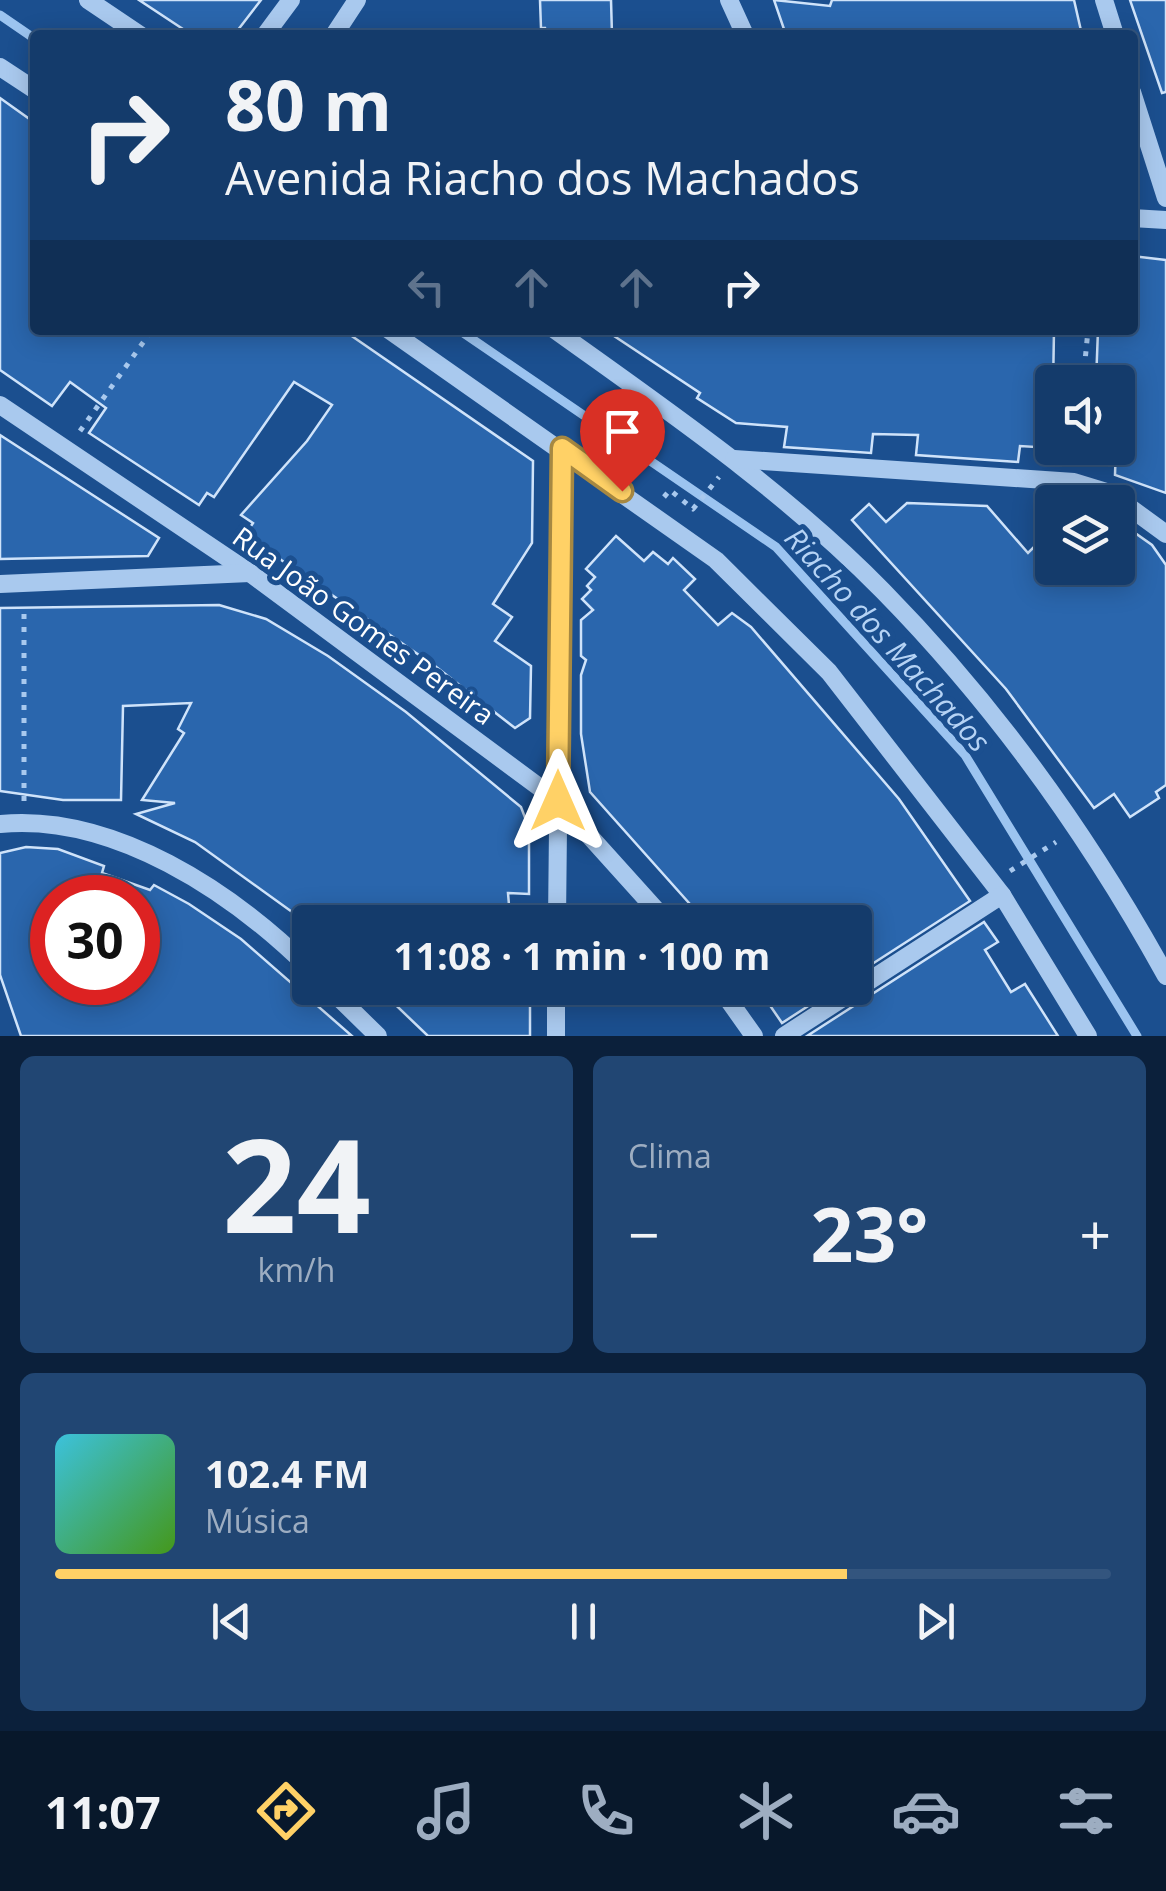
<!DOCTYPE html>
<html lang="pt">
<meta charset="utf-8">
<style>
:root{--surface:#143b6b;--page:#214673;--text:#f1f3f6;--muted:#9dadc1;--line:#33557e;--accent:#ffd166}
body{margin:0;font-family:"Open Sans",sans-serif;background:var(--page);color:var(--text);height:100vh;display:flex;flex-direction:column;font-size:38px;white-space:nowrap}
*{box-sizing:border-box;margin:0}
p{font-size:32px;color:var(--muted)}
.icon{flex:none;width:55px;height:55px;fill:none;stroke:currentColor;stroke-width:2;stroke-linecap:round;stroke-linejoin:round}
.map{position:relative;height:1036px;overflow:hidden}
.details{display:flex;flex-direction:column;gap:20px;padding:20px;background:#0b203b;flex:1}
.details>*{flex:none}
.hud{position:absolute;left:30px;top:30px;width:1108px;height:305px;border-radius:10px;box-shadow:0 5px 25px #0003,0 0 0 2px var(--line);background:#143b6b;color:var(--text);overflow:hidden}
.tools{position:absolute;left:1035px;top:365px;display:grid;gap:20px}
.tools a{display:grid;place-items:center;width:100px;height:100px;border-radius:10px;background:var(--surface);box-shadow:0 5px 25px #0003,0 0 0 2px var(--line);font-size:50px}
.speed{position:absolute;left:30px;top:875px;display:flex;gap:20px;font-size:50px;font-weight:700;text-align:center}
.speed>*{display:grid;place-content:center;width:130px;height:130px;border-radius:50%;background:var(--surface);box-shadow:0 5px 25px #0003,0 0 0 2px var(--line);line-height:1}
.speed .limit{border:15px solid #d22;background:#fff;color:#111}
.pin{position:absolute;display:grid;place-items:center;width:85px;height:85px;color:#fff;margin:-102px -42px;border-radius:50% 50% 50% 0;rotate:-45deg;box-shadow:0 0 10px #0007}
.pin .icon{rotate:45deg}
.me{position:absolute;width:110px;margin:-55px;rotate:0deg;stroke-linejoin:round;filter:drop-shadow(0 0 8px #0008)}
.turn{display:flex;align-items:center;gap:35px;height:210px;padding:0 30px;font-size:45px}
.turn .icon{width:130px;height:130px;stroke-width:2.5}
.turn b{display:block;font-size:70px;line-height:85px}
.lanes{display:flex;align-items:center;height:95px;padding:0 30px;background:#0003;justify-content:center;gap:50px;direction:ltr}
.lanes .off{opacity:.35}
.big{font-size:75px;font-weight:700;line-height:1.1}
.details .card{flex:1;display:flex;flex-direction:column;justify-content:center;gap:15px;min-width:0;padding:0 35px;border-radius:15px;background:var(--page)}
.details .dial{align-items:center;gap:0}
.dial b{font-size:130px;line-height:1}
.song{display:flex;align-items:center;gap:30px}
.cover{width:120px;height:120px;border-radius:15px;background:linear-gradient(135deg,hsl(190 70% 55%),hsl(100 70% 35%))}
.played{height:10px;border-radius:5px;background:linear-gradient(90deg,var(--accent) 75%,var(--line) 75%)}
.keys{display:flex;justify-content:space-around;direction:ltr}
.heat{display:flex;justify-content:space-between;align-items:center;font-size:55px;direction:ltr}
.details .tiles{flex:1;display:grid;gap:20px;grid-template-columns:1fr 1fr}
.card:last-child{grid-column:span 2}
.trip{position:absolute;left:292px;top:905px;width:580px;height:100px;border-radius:10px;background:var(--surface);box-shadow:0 5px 25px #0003,0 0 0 2px var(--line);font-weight:700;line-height:100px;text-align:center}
.dock{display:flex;height:160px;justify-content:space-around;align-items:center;background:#08182b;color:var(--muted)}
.dock .icon{width:70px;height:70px}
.dock .on{color:var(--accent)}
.dock b{font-size:45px;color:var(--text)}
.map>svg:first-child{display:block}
</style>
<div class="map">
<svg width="1166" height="1036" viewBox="0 0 1166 1036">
<rect width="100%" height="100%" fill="#1b4f8f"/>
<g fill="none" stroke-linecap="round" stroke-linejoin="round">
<g stroke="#9cc4f0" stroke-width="9">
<polyline points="0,15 35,39"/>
<polyline points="459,330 776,547 965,755 1137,1036"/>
</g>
</g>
<g fill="#2a66ad" stroke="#cfe3fa" stroke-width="2.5" fill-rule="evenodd">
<polygon points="139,0 261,0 234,35 192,35"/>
<polygon points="540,0 611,0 612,35 546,35 545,28 541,28"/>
<polygon points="774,0 830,6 832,0 1074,0 1082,35 786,35"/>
<polygon points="1130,0 1166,0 1166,92 1162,93"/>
<polygon points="0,98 35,123 35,330 343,330 533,461 532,543 493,604 512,617 495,641 531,666 530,718 515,728 435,666 245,535 253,523 241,515 307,441 332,405 294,382 214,497 207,493 199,505 89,433 106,408 70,382 52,406 0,370"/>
<polygon points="1132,256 1166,260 1166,493 1115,475 1118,382 1096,382 1098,330 1132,330"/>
<polygon points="605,330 1054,330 1052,448 1020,446 1018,462 916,455 918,435 873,434 871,453 784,447 787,427 736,423 697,398 700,393"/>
<polygon points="0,435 159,538 148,556 0,559"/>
<polygon points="907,503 987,506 1028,553 1052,529 1052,568 1118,568 1118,521 1152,545 1166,565 1166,785 1156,792 1159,798 1130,817 1114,794 1094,808 1006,689 852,520 869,504 886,522"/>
<polygon points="616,536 644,561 653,552 668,564 673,558 695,579 684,590 718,625 732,613 751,627 899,799 970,901 855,975 855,922 706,922 590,792 581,734 581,675 586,660 581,656 581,620 593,610 582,599 591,590 587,586 595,577 586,569"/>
<polygon points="219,605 266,619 328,656 406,712 521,807 529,828 529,894 508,893 510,917 498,918 498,922 306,922 195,842 136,814 175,803 142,800 184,733 178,729 191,703 123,706 121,800 63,800 0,791 0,608"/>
<path d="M26,847l32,2 46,17 -2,7 48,17 4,-5 35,19 52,35 111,97h-331l-21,-61v-122zM52,898h86v12l9,9 -9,10v53h-86z"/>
<polygon points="984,922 998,942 985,950 1011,992 1025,984 1058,1036 807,1036"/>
<polygon points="378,988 499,988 530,1005 530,1036 428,1036"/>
<polygon points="758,988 836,988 782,1023"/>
</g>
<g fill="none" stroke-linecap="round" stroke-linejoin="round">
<g stroke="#a9c9ee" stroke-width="5" stroke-dasharray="5 8" stroke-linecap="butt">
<polyline points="1083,382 1088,330"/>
<polyline points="80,431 152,330"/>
<polyline points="664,497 670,490 693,509 719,477"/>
<polyline points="24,801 24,607"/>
<polyline points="1010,871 1056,842"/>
</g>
<g stroke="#a9c9ee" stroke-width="18">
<polyline points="88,0 140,35"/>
<polyline points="729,0 745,35"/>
<polyline points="1104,0 1115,35"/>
<polyline points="265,35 291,0"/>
<polyline points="334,35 357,0"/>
<polyline points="0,67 35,90"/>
<polyline points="1132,92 1166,198"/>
<polyline points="1132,218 1166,220"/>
<polyline points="389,330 716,560 829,672 1002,895 1088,1036"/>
<path d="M555,330c113,81 230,161 328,261 111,113 207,247 283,385"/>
<polyline points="0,405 250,573 558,801 667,922"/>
<polyline points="734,459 1074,482 1110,493 1166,534"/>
<polyline points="0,584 250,573"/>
<path d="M0,824c114,-11 232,68 310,145"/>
<polyline points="557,922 562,448"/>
<polyline points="329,988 378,1036"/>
<polyline points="720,988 754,1036"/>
<polyline points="556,1036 556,988"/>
<polyline points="784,1036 1002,895"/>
</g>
</g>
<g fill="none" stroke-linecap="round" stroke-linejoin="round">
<g stroke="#a68842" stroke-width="25">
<polyline id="route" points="558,801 562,448 622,491"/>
</g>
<use href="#route" stroke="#ffd166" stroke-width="18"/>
</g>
<g text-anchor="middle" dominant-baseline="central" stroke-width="10" stroke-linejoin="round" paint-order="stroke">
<g font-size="28" fill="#fff" stroke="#1b4f8f">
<text transform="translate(364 625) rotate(36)">Rua João Gomes Pereira</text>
</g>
<g font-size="30" font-style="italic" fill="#b5d3f5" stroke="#1b4f8f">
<text transform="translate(888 639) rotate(48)">Riacho dos Machados</text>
</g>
</g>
</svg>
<div class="tools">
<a><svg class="icon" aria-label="sound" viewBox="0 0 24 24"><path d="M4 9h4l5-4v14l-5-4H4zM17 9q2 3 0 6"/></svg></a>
<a><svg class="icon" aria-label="layers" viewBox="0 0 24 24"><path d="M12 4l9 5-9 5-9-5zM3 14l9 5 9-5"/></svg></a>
</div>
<div class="speed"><div class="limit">30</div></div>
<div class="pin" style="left:622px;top:491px;background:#d93025"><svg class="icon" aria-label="arrive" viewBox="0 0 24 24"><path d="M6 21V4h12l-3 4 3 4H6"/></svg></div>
<svg class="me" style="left:558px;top:801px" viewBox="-20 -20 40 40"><path d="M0-17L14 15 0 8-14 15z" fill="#ffd166" stroke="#fff" stroke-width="4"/></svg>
<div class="trip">11:08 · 1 min · 100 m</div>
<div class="hud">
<div class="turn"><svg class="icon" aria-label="right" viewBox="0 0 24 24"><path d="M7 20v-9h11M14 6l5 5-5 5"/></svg><div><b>80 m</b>Avenida Riacho dos Machados</div></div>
<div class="lanes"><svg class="icon off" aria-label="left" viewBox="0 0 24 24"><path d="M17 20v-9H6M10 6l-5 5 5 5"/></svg><svg class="icon off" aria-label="ahead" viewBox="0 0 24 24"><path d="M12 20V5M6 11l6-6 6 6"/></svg><svg class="icon off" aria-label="ahead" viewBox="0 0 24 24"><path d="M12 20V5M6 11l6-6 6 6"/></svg><svg class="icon" aria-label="right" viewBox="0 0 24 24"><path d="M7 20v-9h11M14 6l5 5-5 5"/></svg></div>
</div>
</div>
<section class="details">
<div class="tiles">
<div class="card dial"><b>24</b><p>km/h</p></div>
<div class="card"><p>Clima</p>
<div class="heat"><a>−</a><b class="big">23°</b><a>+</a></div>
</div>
<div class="card">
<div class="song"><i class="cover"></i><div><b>102.4 FM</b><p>Música</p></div></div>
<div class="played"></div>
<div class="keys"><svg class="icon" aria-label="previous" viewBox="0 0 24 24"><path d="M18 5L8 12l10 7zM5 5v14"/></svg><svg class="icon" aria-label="pause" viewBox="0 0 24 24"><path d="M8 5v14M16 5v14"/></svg><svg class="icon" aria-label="next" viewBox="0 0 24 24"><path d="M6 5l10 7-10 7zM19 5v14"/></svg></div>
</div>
</div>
</section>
<nav class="dock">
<b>11:07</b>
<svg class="icon on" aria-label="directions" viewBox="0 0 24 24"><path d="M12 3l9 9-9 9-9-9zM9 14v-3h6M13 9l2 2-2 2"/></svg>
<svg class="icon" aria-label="music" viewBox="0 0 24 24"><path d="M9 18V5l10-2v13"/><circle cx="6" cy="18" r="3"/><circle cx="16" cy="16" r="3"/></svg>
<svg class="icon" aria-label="phone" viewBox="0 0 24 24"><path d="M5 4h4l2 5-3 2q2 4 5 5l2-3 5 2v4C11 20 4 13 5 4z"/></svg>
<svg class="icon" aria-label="climate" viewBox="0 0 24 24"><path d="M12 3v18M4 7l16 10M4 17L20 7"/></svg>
<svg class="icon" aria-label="car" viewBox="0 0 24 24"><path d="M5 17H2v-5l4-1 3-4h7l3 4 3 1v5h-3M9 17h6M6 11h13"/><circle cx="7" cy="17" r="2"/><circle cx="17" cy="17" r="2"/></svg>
<svg class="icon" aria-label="filters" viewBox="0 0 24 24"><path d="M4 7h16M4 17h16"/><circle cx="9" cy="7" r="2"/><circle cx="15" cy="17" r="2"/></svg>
</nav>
